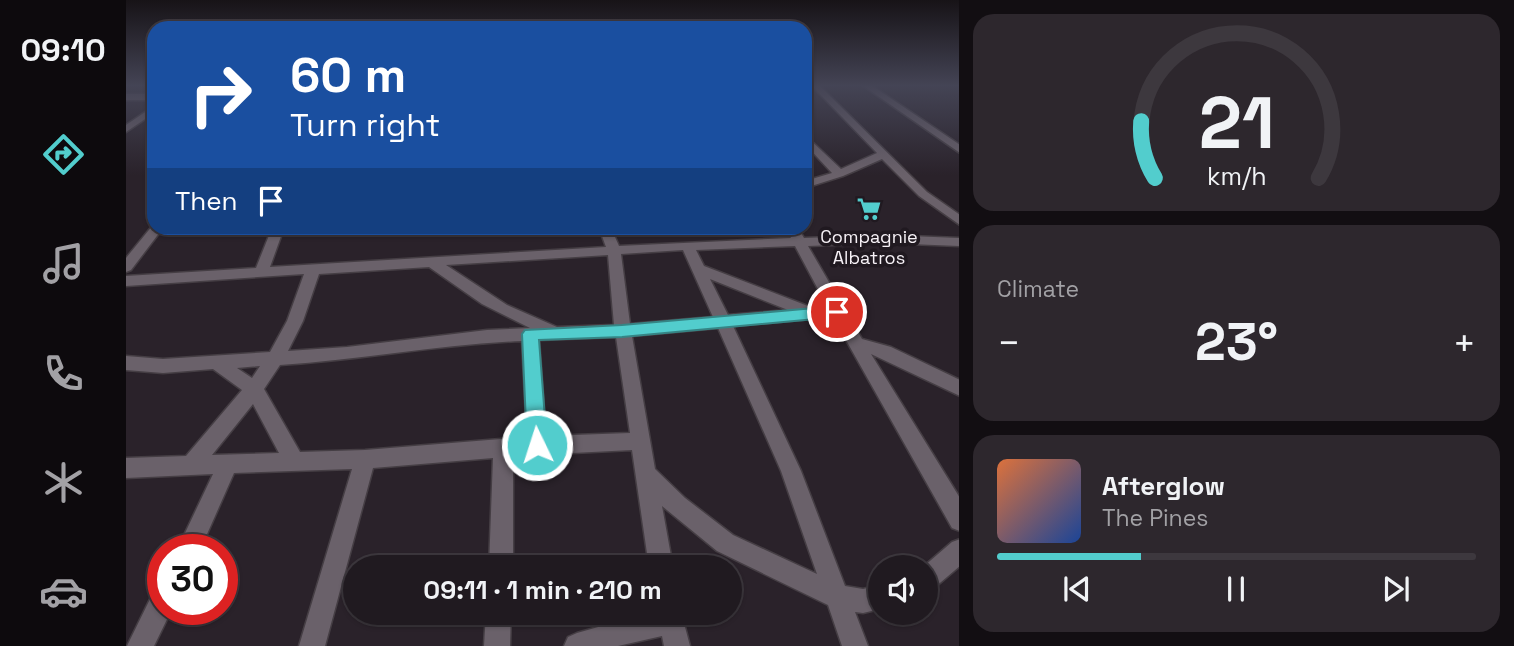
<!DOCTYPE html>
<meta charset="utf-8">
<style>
:root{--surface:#201a20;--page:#2d272d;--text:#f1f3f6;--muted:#a2a1a5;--line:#3d383e;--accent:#52cdcd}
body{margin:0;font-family:"Space Grotesk",sans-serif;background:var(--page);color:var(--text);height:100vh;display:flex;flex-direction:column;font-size:26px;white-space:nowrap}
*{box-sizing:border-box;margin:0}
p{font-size:23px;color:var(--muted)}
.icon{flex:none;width:38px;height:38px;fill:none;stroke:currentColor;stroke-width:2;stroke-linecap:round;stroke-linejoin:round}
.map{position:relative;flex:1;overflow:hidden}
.sheet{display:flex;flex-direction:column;gap:14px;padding:14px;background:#120e12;width:555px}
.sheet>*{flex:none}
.banner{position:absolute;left:21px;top:21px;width:665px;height:214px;border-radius:21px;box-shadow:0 2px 5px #0004,0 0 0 2px var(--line);background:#1a4fa0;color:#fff;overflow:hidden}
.buttons{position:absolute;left:742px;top:555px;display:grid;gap:14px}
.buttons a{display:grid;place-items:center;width:70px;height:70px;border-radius:50%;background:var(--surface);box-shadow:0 2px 5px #0004,0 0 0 2px var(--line);font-size:35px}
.speed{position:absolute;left:21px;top:534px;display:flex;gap:14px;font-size:35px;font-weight:700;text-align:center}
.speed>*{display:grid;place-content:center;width:91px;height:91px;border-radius:50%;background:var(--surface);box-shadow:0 2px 5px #0004,0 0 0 2px var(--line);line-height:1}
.speed .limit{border:10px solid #d22;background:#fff;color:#111}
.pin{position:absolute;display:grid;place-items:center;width:60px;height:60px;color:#fff;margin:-30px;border:4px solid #fff;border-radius:50%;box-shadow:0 2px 7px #0007}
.me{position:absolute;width:77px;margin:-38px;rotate:356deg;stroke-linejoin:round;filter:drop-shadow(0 0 5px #0008)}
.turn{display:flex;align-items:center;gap:24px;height:147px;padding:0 28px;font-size:32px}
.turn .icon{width:91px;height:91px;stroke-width:2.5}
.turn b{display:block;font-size:49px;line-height:60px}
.then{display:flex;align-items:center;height:66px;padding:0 28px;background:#0003;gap:14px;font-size:26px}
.big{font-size:52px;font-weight:700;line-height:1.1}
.sheet .card{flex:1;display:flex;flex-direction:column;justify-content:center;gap:10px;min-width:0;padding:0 24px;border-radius:21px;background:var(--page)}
.sheet .dial{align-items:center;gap:0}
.dial svg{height:182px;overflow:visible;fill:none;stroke:var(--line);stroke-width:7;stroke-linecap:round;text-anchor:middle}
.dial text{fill:var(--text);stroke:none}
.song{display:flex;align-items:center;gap:21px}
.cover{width:84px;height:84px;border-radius:10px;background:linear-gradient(135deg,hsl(20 70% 55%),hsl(220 70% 35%))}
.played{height:7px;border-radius:4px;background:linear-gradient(90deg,var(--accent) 30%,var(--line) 30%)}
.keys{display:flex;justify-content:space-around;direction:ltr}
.heat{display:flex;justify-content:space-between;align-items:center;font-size:38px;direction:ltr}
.trip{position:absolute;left:217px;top:555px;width:399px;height:70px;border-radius:35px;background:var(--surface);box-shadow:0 2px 5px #0004,0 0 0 2px var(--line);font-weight:700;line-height:70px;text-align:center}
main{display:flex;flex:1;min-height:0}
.dock{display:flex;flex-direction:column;width:126px;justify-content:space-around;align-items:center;background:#0d0a0d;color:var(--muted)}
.dock .icon{width:49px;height:49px}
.dock .selected{color:var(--accent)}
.dock b{font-size:32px;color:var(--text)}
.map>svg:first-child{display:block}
</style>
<main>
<nav class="dock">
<b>09:10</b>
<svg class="icon selected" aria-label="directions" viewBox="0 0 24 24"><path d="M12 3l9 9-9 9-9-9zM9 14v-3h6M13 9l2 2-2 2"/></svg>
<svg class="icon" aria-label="music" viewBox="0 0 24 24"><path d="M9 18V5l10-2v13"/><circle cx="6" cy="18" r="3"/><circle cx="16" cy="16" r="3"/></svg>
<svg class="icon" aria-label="phone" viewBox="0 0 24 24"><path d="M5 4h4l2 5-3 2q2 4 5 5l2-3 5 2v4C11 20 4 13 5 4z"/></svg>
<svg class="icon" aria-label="climate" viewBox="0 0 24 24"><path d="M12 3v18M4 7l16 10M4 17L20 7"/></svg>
<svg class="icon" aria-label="car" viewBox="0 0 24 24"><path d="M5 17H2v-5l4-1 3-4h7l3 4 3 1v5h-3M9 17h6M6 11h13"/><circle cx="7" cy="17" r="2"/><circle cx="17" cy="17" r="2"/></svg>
</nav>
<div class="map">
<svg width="834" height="646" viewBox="0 0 834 646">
<rect width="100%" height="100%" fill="#2a222a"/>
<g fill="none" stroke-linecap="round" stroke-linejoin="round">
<g stroke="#453e44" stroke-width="3">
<g id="minor">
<polygon points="685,85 693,85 801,192 834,215 834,225 793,196 756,159 717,176 679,188 679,181 706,173 679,144 679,135 715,169 751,153"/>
<polygon points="736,85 745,85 834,145 834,153"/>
<rect x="0" y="94" width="28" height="6"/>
<polygon points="28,106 28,113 0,132 0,125"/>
<polygon points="27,225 37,228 5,270 0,272 0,258"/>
<path d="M146,228h12l-14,39 336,-20 -7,-19h12l8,18 172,-8 -5,-10h12l6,10 81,-3 75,3v8l-75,-3 -77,3 54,93 29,8 69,33v16l-89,-42 89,144v33l-8,-3 -119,-211 -100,9 68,145 44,115 18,3 17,-4v24l-17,4 -8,-1 13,34h-26l-14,-41 -111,-54 -55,-45 11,61h-24l-17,-117 -119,6v111h-24l4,-109 -120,10 -48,178h-26l53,-177 -118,4 -34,77h-23l36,-76 -87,4v-20l60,-2 56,-66 -29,-21 -50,4 -37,-3v-14l37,3 107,-7 17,-31 17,-47 -178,12v-10l130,-8zM669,246l32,60 -14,2 -109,-42 -8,-16zM557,250l30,67 -83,7 -9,-70zM482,255l6,70 -57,2 -50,-22 -61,-40zM303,267l53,37 48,24 -43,2 -140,17 -59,4 15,-30 16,-47zM584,279l78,31 -60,5zM592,328l63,143 36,103 -84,-39 -48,-37 -30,-29 -23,-133zM490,337l14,96 -84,3 -7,-96zM396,341l5,96 -162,13 -65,2 -36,-63 16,-24c81,-5 161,-21 242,-24zM134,366l-8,12 -15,-10zM127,404l26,49 -67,2z"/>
<polygon points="834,539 834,566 808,588 800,592 800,567 797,567 826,542"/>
<polygon points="37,588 37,609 46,609 28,646 1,646 28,591"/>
<polygon points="360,612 385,612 384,646 358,646"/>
<polygon points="525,612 555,612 564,646 538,646 536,636 492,646 438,646 442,637 451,633"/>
</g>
</g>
<use href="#minor" fill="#6a616a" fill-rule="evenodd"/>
</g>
<linearGradient id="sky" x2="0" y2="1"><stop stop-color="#171317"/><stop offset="0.49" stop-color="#445"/><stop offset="1" stop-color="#445" stop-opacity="0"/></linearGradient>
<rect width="834" height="175" fill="url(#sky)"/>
<polygon fill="#52cdcd" stroke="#358585" stroke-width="2" points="711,306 719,312 711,317 496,337 413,340 421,445 418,452 411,454 404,452 401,445 396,334 399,330 496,325"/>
<defs>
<g id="supermarket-bare" transform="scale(1.89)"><path d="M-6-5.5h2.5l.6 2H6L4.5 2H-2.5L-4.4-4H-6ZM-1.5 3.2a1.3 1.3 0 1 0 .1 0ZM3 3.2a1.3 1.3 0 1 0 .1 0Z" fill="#52cdcd" stroke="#201920" stroke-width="2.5" paint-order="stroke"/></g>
</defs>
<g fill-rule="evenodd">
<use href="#supermarket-bare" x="743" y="209"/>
</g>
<g text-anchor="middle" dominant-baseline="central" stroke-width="7" stroke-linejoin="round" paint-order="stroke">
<g font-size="18" fill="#f6f1f6" stroke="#201920">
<text x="743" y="236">Compagnie<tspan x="743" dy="21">Albatros</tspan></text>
</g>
</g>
</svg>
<div class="buttons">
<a><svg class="icon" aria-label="sound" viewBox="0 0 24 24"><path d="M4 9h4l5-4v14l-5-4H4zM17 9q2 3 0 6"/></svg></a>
</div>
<div class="speed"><div class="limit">30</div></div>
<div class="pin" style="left:711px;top:312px;background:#d93025"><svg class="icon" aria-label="arrive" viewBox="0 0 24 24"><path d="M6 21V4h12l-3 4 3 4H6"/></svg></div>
<svg class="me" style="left:411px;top:445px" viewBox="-20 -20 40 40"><circle r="17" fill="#52cdcd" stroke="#fff" stroke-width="3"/><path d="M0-11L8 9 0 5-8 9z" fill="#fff"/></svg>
<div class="trip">09:11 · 1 min · 210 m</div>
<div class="banner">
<div class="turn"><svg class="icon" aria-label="right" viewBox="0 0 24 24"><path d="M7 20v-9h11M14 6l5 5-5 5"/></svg><div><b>60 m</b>Turn right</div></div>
<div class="then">Then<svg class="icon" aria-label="arrive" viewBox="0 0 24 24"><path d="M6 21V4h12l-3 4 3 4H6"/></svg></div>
</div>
</div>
<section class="sheet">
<div class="card dial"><svg viewBox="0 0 100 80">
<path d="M14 69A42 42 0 1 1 86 69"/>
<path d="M14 69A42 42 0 0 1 8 44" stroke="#52cdcd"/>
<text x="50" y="56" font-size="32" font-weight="700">21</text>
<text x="50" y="72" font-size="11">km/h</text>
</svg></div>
<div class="card"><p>Climate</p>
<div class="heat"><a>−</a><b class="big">23°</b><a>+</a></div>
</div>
<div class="card">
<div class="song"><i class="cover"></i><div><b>Afterglow</b><p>The Pines</p></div></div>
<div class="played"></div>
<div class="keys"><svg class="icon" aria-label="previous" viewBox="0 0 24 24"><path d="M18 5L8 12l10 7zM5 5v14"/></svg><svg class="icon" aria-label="pause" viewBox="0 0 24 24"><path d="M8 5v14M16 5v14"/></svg><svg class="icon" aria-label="next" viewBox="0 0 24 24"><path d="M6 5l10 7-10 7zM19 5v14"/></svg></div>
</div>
</section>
</main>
